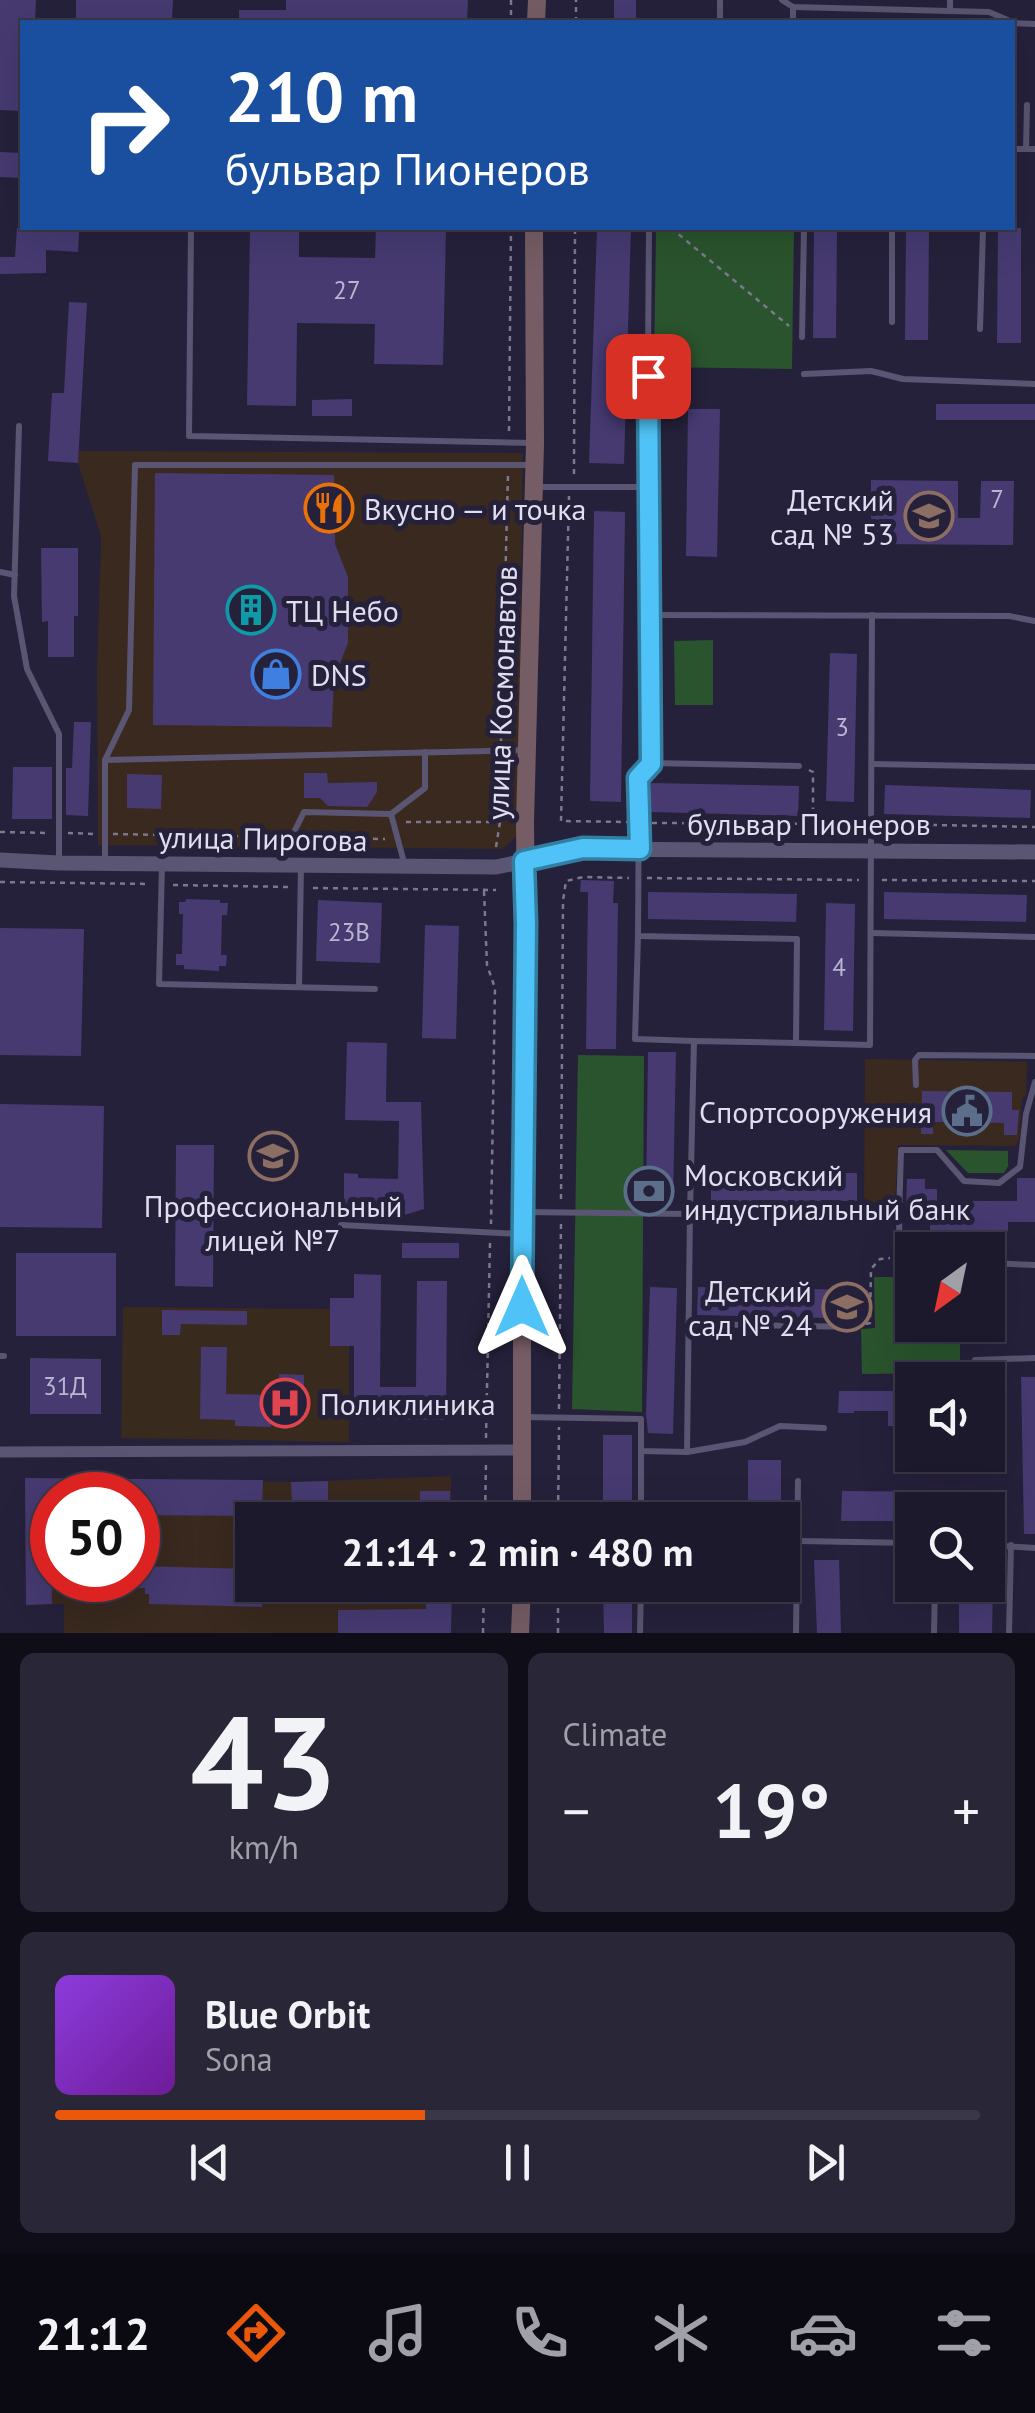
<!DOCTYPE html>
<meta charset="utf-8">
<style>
:root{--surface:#1c192c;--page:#292638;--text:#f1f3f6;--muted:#a0a0a9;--line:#3a3848;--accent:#ea580c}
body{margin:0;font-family:"PT Sans",sans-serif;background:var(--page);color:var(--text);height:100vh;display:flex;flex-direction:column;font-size:38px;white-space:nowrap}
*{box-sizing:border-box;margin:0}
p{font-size:32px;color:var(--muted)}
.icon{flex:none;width:55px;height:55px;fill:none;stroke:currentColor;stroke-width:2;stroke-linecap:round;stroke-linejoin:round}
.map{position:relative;height:1633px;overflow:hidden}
.drawer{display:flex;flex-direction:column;gap:20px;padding:20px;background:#0f0e18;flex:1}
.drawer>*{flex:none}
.banner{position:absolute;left:20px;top:20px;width:995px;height:210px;border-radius:0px;box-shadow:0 10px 40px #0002,0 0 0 2px var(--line);background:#1a4fa0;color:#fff;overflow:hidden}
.needle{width:65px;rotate:213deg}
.controls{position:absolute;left:895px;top:1232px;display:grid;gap:20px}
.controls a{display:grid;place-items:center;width:110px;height:110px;border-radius:0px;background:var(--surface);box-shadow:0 10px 40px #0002,0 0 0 2px var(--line);font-size:50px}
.speed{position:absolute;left:30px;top:1472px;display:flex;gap:20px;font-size:50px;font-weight:700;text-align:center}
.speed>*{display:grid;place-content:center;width:130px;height:130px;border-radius:50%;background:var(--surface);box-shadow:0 10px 40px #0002,0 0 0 2px var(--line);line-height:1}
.speed .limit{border:15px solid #d22;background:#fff;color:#111}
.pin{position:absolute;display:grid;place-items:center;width:85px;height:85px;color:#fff;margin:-42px;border-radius:20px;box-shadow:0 5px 15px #0006}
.me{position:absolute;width:110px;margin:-55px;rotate:0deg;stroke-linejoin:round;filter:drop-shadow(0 0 8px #0008)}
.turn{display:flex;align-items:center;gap:35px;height:210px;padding:0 40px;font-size:45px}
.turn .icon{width:130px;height:130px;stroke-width:2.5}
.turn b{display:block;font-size:70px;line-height:85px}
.big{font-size:75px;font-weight:600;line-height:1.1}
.drawer .tile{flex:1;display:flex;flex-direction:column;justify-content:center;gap:15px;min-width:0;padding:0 35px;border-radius:15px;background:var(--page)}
.drawer .dial{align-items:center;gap:0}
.dial b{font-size:130px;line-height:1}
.song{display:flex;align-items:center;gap:30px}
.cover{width:120px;height:120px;border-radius:15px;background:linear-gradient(135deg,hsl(270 70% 55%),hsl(280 70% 35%))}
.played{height:10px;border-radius:5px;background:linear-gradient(90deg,var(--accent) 40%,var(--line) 40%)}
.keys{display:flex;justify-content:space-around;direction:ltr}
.heat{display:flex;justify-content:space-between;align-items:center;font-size:55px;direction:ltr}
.drawer .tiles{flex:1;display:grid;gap:20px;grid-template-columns:1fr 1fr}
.tile:last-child{grid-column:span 2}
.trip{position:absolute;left:235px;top:1502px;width:565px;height:100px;border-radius:0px;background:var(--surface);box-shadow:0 10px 40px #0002,0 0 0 2px var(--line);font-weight:600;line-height:100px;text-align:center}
.menu{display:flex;height:160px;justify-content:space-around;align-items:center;background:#0b0a12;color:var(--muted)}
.menu .icon{width:70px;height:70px}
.menu .active{color:var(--accent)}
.menu b{font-size:45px;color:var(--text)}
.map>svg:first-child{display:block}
</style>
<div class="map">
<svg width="1035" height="1633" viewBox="0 0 1035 1633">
<rect width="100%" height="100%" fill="#26213b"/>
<g fill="#39291f" fill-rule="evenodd">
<polygon points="78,451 523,453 518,835 503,849 98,845 97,669 101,536 78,463"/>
<polygon points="865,1059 1027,1062 1026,1095 1022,1099 1019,1139 1016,1146 898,1145 895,1206 881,1210 864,1198"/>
<path d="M451,1476v44h-199v65h200l-1,48h-387v-29l-38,1 -1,-127 266,4zM52,1495h86v85h-86z"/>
</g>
<polygon fill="#382a1d" points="349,1298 349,1442 121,1438 123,1307 329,1309"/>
<g fill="#2a542d">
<polygon points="656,228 794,228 792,369 654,367"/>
<polygon points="713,640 713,705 675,705 674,641"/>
<polygon points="578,1055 644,1056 642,1412 572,1409"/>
<polygon points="946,1150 1008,1151 1008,1166 1004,1173 968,1173"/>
<polygon points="874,1277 912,1277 912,1325 960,1325 960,1373 862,1374 861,1329 875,1328"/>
</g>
<g fill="#463a71">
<polygon points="0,0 36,0 35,22 22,22 22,111 0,110"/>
<polygon points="76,0 173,0 172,22 76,22"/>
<polygon points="286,0 468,0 467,22 239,22 239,10 286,10"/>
<rect x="614" y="0" width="22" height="22"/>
<polygon points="0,152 22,153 22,178 0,177"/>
<polygon points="17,228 44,228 44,231 79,232 78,252 46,250 46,273 0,274 0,257 15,257"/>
<polygon points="250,228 299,228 299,257 375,258 376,228 446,228 443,365 374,364 375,324 297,323 296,406 247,405"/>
<polygon points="597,228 631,228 624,464 589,463"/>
<polygon points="814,228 837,228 836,338 813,338"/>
<polygon points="906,228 929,228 928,340 905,340"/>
<polygon points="998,228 1021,228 1021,343 997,343"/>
<polygon points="69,302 87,303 78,463 48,461 52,393 64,393"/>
<polygon points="352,399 352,416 312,416 312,400"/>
<rect x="936" y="404" width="99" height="16"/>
<polygon points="688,409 720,409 717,557 686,556"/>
<polygon points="155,473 334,475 335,544 348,577 348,643 334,678 332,727 153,725"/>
<polygon points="871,480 958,481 958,518 980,518 981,481 1014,481 1013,545 871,544"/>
<polygon points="594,511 625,512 621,802 590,801"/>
<polygon points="41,548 78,548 78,616 74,616 74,657 48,657 48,621 42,622"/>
<polygon points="830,653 857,654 854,802 826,801"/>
<polygon points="74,722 91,722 88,816 66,815 66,768 72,768"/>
<polygon points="13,767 52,767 52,819 12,819"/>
<polygon points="304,773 327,773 328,783 377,782 377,792 367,807 328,806 320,798 304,798"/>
<polygon points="127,774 162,775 161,809 127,808"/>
<polygon points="651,783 799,786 798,816 650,812"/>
<polygon points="885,785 1031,790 1030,818 884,814"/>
<polygon points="581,880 614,881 613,903 618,903 616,1049 586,1049 588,892 580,892"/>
<polygon points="648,892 797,894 796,922 648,919"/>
<polygon points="884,892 1027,895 1026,922 884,919"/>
<polygon points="186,899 220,900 220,903 228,903 227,915 222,915 221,955 227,955 226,966 219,966 219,971 184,969 184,965 176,965 176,954 182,954 183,914 179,914 179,902 185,902"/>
<polygon points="318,900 382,903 380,963 316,961"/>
<polygon points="826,903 855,904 853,1031 824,1030"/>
<polygon points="425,925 459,926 456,1039 422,1038"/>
<polygon points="0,928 84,929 81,1056 0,1055"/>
<polygon points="347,1042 387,1043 386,1102 421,1102 424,1209 398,1217 398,1212 344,1211 344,1173 358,1174 358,1178 398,1179 399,1121 345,1120"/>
<polygon points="648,1052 676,1052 673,1199 646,1199"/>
<polygon points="922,1091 1012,1092 1012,1110 1019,1110 1017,1135 1004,1135 1004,1123 933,1122 933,1134 921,1134"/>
<polygon points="0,1104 104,1106 102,1228 0,1227"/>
<polygon points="176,1145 214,1145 213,1287 175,1286"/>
<polygon points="711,1173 857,1173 857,1201 711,1202"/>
<polygon points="1017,1178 1035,1178 1035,1222 1008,1222 1008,1231 930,1231 930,1223 916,1223 916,1209 906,1209 907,1179 925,1179 925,1189 937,1189 937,1201 1017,1201"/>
<rect x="402" y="1243" width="57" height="15"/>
<rect x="16" y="1253" width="100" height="83"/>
<polygon points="354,1274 381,1275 380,1387 416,1387 417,1281 447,1281 446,1420 354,1419 354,1346 330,1346 330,1298 354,1298"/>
<polygon points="650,1287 677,1288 673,1434 648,1433 646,1414"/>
<polygon points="698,1287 868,1290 867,1319 697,1315"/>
<polygon points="162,1310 247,1311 247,1325 181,1324 180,1335 162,1335"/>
<polygon points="201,1347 227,1347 226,1394 279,1395 279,1374 304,1375 304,1421 271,1421 271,1427 235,1426 235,1420 200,1419"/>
<polygon points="30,1358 101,1359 101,1414 30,1414"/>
<polygon points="1021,1377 1035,1377 1035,1534 1024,1534"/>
<polygon points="839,1391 912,1391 912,1405 907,1405 907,1426 888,1426 888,1411 854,1411 854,1413 838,1413"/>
<rect x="603" y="1435" width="29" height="85"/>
<rect x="748" y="1460" width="33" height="53"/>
<polygon points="25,1478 263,1480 262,1516 138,1515 138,1495 51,1495 52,1604 26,1605"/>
<polygon points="328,1481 328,1503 292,1504 291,1482"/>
<rect x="420" y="1491" width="30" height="23"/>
<polygon points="842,1491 968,1492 968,1510 912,1510 912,1521 841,1521"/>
<polygon points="814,1560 839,1560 841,1633 817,1633"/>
<polygon points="138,1566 252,1569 252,1585 328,1585 328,1599 262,1597 262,1607 149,1604 149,1594 145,1594 145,1588 138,1588"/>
<polygon points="426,1585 452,1585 451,1633 338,1633 338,1610 426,1609"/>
<polygon points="603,1585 632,1585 632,1633 604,1633"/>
<polygon points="959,1585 993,1585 992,1633 959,1633"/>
</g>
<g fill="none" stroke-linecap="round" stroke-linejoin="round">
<g stroke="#7c788e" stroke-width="2.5" stroke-dasharray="5 5" stroke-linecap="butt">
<polyline points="511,0 511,22"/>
<polyline points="576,22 576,0"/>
<polyline points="671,228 789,326"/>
<polyline points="509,431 511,228"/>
<polyline points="574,474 575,228"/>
<polyline points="569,496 561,821 629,822"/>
<polyline points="501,741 508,474"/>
<polyline points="809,770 813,772 813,824"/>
<polyline points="406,822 498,822"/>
<polyline points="652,823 859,824"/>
<polyline points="882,824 1035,827"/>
<polyline points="0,832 50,833"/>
<polyline points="68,833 95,834"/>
<polyline points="113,834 280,837"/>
<polyline points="303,838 385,839"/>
<polyline points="496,847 500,822 500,759"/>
<polyline points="647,878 859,880"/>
<polyline points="882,880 1035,881"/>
<polyline points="0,882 150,884"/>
<polyline points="173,885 290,887"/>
<polyline points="313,888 496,890"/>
<polyline points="484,891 487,965 495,988 491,1224"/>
<polyline points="561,1199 563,901 566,881 583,877 629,878"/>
<polyline points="866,1324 870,1323 871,1269 880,1259 890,1258"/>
<polyline points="559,1409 561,1222"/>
<polyline points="486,1438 490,1242"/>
<polyline points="485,1520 486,1461"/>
<polyline points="558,1520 559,1427"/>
<polyline points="483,1633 484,1585"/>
<polyline points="558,1633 558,1585"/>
</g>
<g stroke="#595572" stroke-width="6">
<polyline points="782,0 793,7 989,12 1012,22"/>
<polyline points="950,0 950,11"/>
<polyline points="720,22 720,0"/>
<polyline points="793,22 793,7"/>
<polyline points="1012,23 1035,24"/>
<polyline points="1012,149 1035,149"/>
<polyline points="1026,149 1027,105"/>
<polyline points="191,228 189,436 535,443"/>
<polyline points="892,228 892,322"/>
<polyline points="980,329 983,228"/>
<polyline points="802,337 804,228"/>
<polyline points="804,374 871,371 903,379 1035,384"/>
<polyline points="19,426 14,596 27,669 59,734 59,862"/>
<polyline points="538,487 647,487"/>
<polyline points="0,572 15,575"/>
<polyline points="650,615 1009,616 1035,621"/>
<polyline points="105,760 526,750"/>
<polyline points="651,763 799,766"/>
<polyline points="872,764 1035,767"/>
<polyline points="391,814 425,788 425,752"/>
<polyline points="279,862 304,812 391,814 405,866"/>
<polyline points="105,864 105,760 129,710 135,465 533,465"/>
<polyline points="162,865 159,984 375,989"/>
<polyline points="872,933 1035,937"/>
<polyline points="638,936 635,1039 694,1041"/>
<polyline points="299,987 301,866"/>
<polyline points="796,1043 870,1045 872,615"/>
<polyline points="916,1085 915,1060 919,1055 1035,1056"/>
<polyline points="524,1212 690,1214 694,1041 796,1043 797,939 638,936 639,779 651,763 647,487 649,228"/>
<polyline points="899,1217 900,1258 912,1259"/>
<polyline points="341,1225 521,1234"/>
<polyline points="988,1263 1035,1265"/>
<polyline points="688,1324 855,1327"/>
<polyline points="0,1356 4,1356"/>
<polyline points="974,1380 975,1360 1035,1358"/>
<polyline points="524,1417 641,1419 641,1451 687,1452 745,1442 780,1426 824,1428"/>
<polyline points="641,1451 641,1520"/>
<polyline points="687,1452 690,1214 899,1217 901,1150 937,1150 964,1181 999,1183 1020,1167 1026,1114 1035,1082"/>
<polyline points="798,1541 912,1543"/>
<polyline points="988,1545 1035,1548"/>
<polyline points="640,1633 641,1585"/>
<polyline points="796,1633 798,1481"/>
<polyline points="934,1633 935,1585"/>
<polyline points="1009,1633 1011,1545"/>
</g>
<polyline stroke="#595572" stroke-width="11" points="0,1452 523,1450"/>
<polyline stroke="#595572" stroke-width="15" points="0,860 59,863 496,867 583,849 1035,852"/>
<g stroke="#765d65" stroke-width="18">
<polyline points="536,22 537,0"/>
<polyline points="522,1520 522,1234 526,924 525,822 535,443 534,228"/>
<polyline points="520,1633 522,1585"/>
</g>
</g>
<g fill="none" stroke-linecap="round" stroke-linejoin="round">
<g stroke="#337fa1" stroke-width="25">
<polyline id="route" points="522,1307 526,924 524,861 583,848 640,849 638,778 651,764 648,376"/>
</g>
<use href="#route" stroke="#4fc3f7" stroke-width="18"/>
</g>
<defs>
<g id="restaurant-ring" transform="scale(2.5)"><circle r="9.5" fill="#26213b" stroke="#e8710a" stroke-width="1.5"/><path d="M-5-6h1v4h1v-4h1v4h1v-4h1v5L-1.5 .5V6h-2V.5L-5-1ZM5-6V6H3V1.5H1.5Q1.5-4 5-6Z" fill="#e8710a"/></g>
<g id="school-ring" transform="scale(2.5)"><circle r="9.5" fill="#26213b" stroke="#8d6e63" stroke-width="1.5"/><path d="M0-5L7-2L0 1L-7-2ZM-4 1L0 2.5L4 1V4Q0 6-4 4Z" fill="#8d6e63"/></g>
<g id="building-ring" transform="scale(2.5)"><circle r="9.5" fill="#26213b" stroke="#0f9aa8" stroke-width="1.5"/><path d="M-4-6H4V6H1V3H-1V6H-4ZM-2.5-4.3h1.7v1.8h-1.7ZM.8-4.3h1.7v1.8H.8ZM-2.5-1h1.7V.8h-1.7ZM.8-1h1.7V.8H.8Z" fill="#0f9aa8"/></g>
<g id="shop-ring" transform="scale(2.5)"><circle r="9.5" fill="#26213b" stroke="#3f7fe0" stroke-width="1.5"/><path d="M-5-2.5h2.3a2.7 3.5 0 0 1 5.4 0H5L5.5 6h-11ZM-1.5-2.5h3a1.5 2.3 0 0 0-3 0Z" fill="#3f7fe0"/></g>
<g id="civic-ring" transform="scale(2.5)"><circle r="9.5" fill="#26213b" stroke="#5c6f8a" stroke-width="1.5"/><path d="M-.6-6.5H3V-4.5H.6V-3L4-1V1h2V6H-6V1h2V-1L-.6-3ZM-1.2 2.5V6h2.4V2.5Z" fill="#5c6f8a"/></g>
<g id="university-ring" transform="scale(2.5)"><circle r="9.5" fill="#26213b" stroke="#8d6e63" stroke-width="1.5"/><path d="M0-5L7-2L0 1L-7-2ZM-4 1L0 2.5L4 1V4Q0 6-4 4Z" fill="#8d6e63"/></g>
<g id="bank-ring" transform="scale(2.5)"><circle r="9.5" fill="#26213b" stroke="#5c6f8a" stroke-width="1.5"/><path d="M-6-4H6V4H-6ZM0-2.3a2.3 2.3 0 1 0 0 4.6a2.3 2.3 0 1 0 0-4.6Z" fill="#5c6f8a"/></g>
<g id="hospital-ring" transform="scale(2.5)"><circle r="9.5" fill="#26213b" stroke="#e0444e" stroke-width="1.5"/><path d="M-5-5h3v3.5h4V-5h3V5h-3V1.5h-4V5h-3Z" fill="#e0444e"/></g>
</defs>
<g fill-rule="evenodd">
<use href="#restaurant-ring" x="329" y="508"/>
<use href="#school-ring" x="929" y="516"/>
<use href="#building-ring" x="251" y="610"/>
<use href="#shop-ring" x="276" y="674"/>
<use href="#civic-ring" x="967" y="1111"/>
<use href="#university-ring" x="273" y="1156"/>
<use href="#bank-ring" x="649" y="1191"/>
<use href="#school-ring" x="847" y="1307"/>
<use href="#hospital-ring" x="285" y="1403"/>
</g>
<g text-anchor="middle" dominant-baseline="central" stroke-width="10" stroke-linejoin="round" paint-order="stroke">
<g font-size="25" fill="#bab5d0">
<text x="347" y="290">27</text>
<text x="997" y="499">7</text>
<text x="842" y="727">3</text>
<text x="349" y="932">23В</text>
<text x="839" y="967">4</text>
<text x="65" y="1386">31Д</text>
</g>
<g font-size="30" fill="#e0deef" stroke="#26213b" text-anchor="start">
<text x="894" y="499" text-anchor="end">Детский<tspan x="894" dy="34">сад № 53</tspan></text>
<text x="364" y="508">Вкусно — и точка</text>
<text x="286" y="610">ТЦ Небо</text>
<text x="311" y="674">DNS</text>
<text x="932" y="1111" text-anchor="end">Спортсооружения</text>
<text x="684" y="1174">Московский<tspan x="684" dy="34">индустриальный банк</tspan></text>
<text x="273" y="1205" text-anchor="middle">Профессиональный<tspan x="273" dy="34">лицей №7</tspan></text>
<text x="812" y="1290" text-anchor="end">Детский<tspan x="812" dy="34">сад № 24</tspan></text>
<text x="320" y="1403">Поликлиника</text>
</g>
<g font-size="30" fill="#e0deef" stroke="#26213b">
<text transform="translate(501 693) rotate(-88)">улица Космонавтов</text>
<text x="809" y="823">бульвар Пионеров</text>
<text transform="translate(263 838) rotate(1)">улица Пирогова</text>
</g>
</g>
</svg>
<div class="controls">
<a><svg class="needle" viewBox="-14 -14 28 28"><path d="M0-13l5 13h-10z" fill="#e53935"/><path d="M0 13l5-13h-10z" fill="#a0a0a9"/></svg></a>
<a><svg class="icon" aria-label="sound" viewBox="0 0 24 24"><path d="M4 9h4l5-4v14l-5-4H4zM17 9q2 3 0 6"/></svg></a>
<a><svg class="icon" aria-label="search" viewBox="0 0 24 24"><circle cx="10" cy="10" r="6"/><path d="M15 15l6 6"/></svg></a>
</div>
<div class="speed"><div class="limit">50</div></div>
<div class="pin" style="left:648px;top:376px;background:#d93025"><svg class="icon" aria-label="arrive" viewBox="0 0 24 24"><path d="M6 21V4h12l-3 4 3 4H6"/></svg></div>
<svg class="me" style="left:522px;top:1307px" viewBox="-20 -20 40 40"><path d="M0-17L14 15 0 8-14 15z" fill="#4fc3f7" stroke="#fff" stroke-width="4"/></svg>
<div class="trip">21:14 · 2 min · 480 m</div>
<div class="banner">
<div class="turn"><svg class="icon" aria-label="right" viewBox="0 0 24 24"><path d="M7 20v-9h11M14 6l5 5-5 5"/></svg><div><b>210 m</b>бульвар Пионеров</div></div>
</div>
</div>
<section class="drawer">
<div class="tiles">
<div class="tile dial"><b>43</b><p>km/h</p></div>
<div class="tile"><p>Climate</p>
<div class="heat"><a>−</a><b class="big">19°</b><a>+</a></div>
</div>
<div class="tile">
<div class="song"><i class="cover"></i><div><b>Blue Orbit</b><p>Sona</p></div></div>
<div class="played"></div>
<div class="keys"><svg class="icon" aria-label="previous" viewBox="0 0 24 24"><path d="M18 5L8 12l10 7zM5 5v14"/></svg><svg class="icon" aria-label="pause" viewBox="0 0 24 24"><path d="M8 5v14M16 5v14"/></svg><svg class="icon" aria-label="next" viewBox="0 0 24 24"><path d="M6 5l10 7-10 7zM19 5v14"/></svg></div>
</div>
</div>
</section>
<nav class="menu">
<b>21:12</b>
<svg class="icon active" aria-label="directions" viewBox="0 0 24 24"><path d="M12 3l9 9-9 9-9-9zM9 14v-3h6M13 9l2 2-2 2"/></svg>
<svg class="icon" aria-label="music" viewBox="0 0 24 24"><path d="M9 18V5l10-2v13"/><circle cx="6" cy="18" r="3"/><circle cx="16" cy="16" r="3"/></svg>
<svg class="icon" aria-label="phone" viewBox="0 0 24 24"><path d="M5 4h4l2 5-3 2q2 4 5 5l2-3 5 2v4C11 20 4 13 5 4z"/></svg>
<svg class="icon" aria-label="climate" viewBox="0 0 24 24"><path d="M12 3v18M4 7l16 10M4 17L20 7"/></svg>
<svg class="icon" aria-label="car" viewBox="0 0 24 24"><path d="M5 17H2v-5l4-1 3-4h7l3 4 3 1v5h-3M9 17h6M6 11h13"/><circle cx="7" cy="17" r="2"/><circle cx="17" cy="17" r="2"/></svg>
<svg class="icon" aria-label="filters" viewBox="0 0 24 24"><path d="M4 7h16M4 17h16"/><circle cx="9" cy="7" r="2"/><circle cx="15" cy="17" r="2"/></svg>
</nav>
